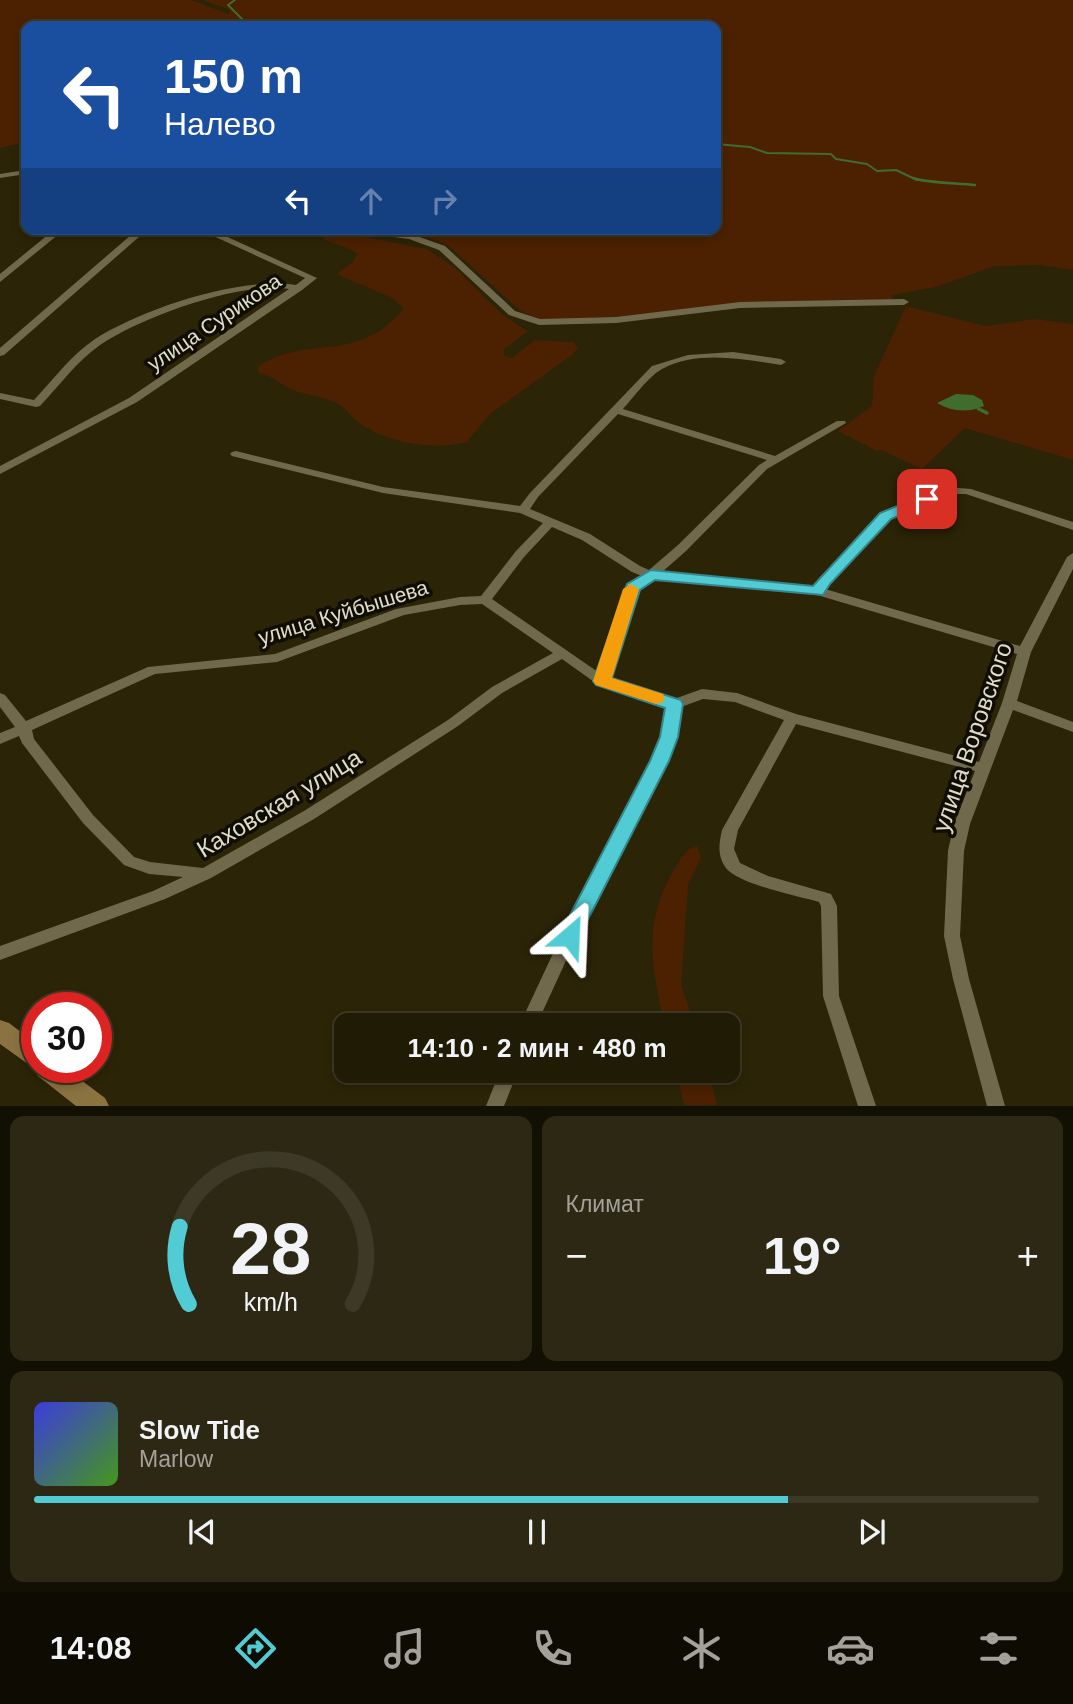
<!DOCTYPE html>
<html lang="ru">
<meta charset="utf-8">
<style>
:root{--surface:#201b05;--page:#2d2813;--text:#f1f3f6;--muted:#a2a19a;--line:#3d3927;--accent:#51ccd4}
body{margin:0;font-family:Helvetica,sans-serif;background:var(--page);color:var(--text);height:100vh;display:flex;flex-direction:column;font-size:26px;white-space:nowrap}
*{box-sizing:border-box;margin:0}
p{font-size:23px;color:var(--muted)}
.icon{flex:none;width:38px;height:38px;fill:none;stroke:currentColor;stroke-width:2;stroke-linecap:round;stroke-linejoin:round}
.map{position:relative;height:1106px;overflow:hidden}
.drawer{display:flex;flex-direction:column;gap:10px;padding:10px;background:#120f03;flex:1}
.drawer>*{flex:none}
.hud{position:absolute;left:21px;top:21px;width:700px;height:214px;border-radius:14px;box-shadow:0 4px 10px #0003,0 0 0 2px var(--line);background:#1a4fa0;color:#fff;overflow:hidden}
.speed{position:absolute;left:21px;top:992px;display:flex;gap:14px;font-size:35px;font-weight:700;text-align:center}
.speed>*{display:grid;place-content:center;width:91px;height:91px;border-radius:50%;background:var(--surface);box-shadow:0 4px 10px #0003,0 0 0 2px var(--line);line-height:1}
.speed .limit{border:10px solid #d22;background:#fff;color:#111}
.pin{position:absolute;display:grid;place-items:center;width:60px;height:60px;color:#fff;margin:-30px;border-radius:14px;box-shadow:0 4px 10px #0006}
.me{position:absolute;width:77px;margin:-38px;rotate:26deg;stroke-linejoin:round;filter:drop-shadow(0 0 5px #0008)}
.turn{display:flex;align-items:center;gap:24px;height:147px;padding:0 28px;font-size:32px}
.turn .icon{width:91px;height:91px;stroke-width:2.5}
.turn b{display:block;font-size:49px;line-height:60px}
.lanes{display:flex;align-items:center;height:66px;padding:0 28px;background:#0003;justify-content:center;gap:35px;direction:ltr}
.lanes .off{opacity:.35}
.big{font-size:52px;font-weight:600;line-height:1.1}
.drawer .widget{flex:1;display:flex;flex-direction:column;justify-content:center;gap:10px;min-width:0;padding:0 24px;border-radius:14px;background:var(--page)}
.drawer .dial{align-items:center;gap:0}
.dial svg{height:182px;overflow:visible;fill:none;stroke:var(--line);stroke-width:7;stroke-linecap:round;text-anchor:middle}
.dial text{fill:var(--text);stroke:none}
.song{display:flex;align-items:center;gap:21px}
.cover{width:84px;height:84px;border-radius:10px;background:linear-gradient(135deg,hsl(240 70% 55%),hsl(100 70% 35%))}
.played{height:7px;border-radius:4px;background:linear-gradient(90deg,var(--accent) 75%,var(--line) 75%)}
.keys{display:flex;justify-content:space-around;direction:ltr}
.heat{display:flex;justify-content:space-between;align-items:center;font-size:38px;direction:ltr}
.drawer .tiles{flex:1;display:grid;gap:10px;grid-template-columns:1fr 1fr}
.widget:last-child{grid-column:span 2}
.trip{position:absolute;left:334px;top:1013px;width:406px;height:70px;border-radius:14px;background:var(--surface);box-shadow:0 4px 10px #0003,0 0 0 2px var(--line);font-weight:600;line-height:70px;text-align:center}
.tabs{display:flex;height:112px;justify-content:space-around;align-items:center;background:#0d0b02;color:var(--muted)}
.tabs .icon{width:49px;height:49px}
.tabs .current{color:var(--accent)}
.tabs b{font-size:32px;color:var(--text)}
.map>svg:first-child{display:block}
</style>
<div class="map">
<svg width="1073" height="1106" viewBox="0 0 1073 1106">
<rect width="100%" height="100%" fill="#2b2407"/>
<g fill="#4b2101">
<polygon points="0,0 191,0 229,14 230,10 203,0 1073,0 1073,270 1040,265 995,266 936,287 892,295 893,301 774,302 640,316 541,320 519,310 449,246 437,240 376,229 716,229 716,26 26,26 26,142 0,148"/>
<path d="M315,229h21l29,8 62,12 28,19 48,47 25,16 -24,18v7l8,2 23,-18 38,2 5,5 -5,7 -83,60 -23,28c-34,9 -80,1 -109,-20 -6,-4 -10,-11 -15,-15 -16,-12 -35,-10 -52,-18 -13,-6 -16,-12 -33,-16l1,-7c51,-33 95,0 145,-57l-12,-11 -53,-23v-3l14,-10 4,-8c-13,-11 -34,-9 -42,-25z"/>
<polygon points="906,306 985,326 1035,319 1073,324 1073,460 965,428 922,469 881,450 877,451 838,431 872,406 874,376"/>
<path d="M697,846l4,11 -13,28 -7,100 14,40h-30c-14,-57 -23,-104 10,-157 5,-9 11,-19 22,-22z"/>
<polygon points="676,1071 708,1071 717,1105 684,1105"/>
</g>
<path fill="#406d2e" d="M956,394l17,1 9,5 2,6c-16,7 -32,6 -47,-3z"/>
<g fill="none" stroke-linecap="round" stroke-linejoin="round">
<g stroke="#406d2e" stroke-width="2">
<polyline points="235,0 228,5 245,22 281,26"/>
<polyline points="716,144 750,147 767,153 831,154 836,159 867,164 877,171 896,170 917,180"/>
</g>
<g stroke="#406d2e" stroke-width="2.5">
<path d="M913,178c12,5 46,5 62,7"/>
<polyline points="978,409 985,412"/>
</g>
<polyline stroke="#406d2e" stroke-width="3.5" points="981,410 987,413"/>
<g fill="#71694b" fill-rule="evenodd">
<polygon points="26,170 26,174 0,178 0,174"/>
<polygon points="55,229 65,229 0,282 0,274"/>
<polygon points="138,229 148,229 4,355 0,356 0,348"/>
<path d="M198,229h12l107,49 -15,12 -165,112 -137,72v-8l129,-68 160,-109c-49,-8 -148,28 -189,56 -23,16 -41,41 -60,61l-4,1 -36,-8v-6l34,7c19,-20 37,-45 61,-61 47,-30 145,-63 201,-54l9,-7z"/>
<polygon points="354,229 377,229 411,234 445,246 515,311 540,319 616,317 740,302 904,299 909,302 904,305 740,308 616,323 539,325 509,315 439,250 409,239 358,232"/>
<path d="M733,352l48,7 5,3 -5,3c-38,-6 -84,-15 -119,4 -13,7 -29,29 -39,40l152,47 62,-35h8l1,2 -79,46 -81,82 -24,21 152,15 5,-9 63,-65 65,-26 24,2 102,33v8l-107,-36h-17l-59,25 -62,64 -3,6 195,57 47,-89 6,-4v16l-42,83 -14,49 56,21v10l-60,-22 -43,114 -6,27 -4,85 9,43 36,127h-18l-34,-127 -9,-43 4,-85 6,-27 21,-53 -179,-47 -58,106 -4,19 6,14 28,13 63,18 6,12 2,90 37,110h-18l-35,-110 -2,-90 -2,-4c-21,-6 -81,-18 -93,-34 -9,-12 -7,-25 -4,-38l62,-110 -49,-18 -32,-3 -22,8 -5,30 -9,24 -79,152 -52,113h-17l53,-113 81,-152 9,-24 5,-31 -70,-22 -35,-25 -60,34 -44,33 -144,93 -103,59 -46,21 -165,61v-14l153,-55 30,-14 -34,-3 -25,-9 -41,-42 -61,-80 -3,-7 -19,8v-11l15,-6 -15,-20v-14l5,2 21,26 122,-54 127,-13 121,-45 64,-12 21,-1 35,-45 27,-28 -23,-10 -137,-20 -151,-37 -2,-2 2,-2 4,-1 147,36 137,19 10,-13 122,-127 36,-11zM618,414l149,46 -8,5 -81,80 -29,25 -9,-4 -50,-32 -60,-25 8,-12zM552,527l30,13 50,32 10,4 -15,11 -29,85 -106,-73 32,-42zM653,579l164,16 200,59 -15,49 -23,59 -183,-48 -59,-21 -35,-4 -28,10 -64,-20 29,-90zM482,604l71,49 -61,34 -44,33 -144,91 -101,57 -53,-6 -16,-5 -41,-42 -59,-76 -2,-9 123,-56 122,-12 127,-47 56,-10z"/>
<polygon points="500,1071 518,1071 504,1106 486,1106"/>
</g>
<polygon fill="#8a7340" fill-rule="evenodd" points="0,1020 9,1023 37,1044 37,1068 65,1068 105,1098 109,1106 76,1106 38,1076 35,1069 0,1044"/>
</g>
<polygon fill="#51ccd4" stroke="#35858a" stroke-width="2" points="927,494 934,499 932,502 891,519 830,584 823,595 655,580 640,590 612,678 681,700 683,704 678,737 669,761 577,941 570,944 562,941 559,936 650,761 660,737 665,708 596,685 593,681 627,584 651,570 813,586 880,513"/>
<polygon fill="#f59e0b" points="631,584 639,589 612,678 663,694 665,698 663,702 656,704 596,685 593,681 623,589"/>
<g text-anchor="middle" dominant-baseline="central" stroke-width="7" stroke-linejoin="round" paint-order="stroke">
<g font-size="21" fill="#e0dccc" stroke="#100d03">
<text transform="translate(214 322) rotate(-34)">улица Сурикова</text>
<text transform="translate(343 612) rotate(-17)">улица Куйбышева</text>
</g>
<g font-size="24" fill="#e0dccc" stroke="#100d03">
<text transform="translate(972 737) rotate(-71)">улица Воровского</text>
<text transform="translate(279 803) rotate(-31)">Каховская улица</text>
</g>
</g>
</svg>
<div class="speed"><div class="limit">30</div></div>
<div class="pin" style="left:927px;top:499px;background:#d93025"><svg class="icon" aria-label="arrive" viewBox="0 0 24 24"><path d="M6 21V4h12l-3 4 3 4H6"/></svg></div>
<svg class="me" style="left:570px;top:936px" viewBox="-20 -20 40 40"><path d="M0-17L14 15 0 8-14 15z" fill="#51ccd4" stroke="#fff" stroke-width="4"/></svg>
<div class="trip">14:10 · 2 мин · 480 m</div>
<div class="hud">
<div class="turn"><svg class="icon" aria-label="left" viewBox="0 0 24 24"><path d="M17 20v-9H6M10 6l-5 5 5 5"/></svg><div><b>150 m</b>Налево</div></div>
<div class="lanes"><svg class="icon" aria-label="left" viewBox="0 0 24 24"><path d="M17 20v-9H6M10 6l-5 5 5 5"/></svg><svg class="icon off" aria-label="ahead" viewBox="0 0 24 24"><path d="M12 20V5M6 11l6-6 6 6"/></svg><svg class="icon off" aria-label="right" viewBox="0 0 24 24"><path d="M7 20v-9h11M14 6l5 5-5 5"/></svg></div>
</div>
</div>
<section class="drawer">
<div class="tiles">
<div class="widget dial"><svg viewBox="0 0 100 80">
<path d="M14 69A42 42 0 1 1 86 69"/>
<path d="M14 69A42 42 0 0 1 10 35" stroke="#51ccd4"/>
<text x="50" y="56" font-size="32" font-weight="700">28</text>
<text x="50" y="72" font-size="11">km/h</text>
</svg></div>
<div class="widget"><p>Климат</p>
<div class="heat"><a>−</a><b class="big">19°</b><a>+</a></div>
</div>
<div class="widget">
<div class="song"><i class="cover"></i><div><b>Slow Tide</b><p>Marlow</p></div></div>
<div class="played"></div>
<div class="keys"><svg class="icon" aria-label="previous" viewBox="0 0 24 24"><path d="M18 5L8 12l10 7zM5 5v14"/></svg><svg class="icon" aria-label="pause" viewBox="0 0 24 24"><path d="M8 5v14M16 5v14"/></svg><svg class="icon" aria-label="next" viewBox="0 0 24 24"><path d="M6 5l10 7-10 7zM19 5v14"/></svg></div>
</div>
</div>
</section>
<nav class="tabs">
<b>14:08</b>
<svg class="icon current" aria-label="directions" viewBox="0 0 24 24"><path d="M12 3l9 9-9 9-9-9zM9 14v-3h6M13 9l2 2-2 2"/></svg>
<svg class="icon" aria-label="music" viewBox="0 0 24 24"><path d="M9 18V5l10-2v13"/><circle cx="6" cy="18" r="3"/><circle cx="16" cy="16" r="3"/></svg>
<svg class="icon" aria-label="phone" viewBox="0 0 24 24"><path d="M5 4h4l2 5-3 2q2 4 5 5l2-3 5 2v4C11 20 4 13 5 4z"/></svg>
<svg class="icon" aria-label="climate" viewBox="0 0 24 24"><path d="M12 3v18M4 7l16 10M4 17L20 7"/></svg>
<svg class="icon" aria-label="car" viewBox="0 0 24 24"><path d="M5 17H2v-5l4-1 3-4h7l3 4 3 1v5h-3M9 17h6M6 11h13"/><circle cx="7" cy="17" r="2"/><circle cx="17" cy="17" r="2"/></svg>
<svg class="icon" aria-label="filters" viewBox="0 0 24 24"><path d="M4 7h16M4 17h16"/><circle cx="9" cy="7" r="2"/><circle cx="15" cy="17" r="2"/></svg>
</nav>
